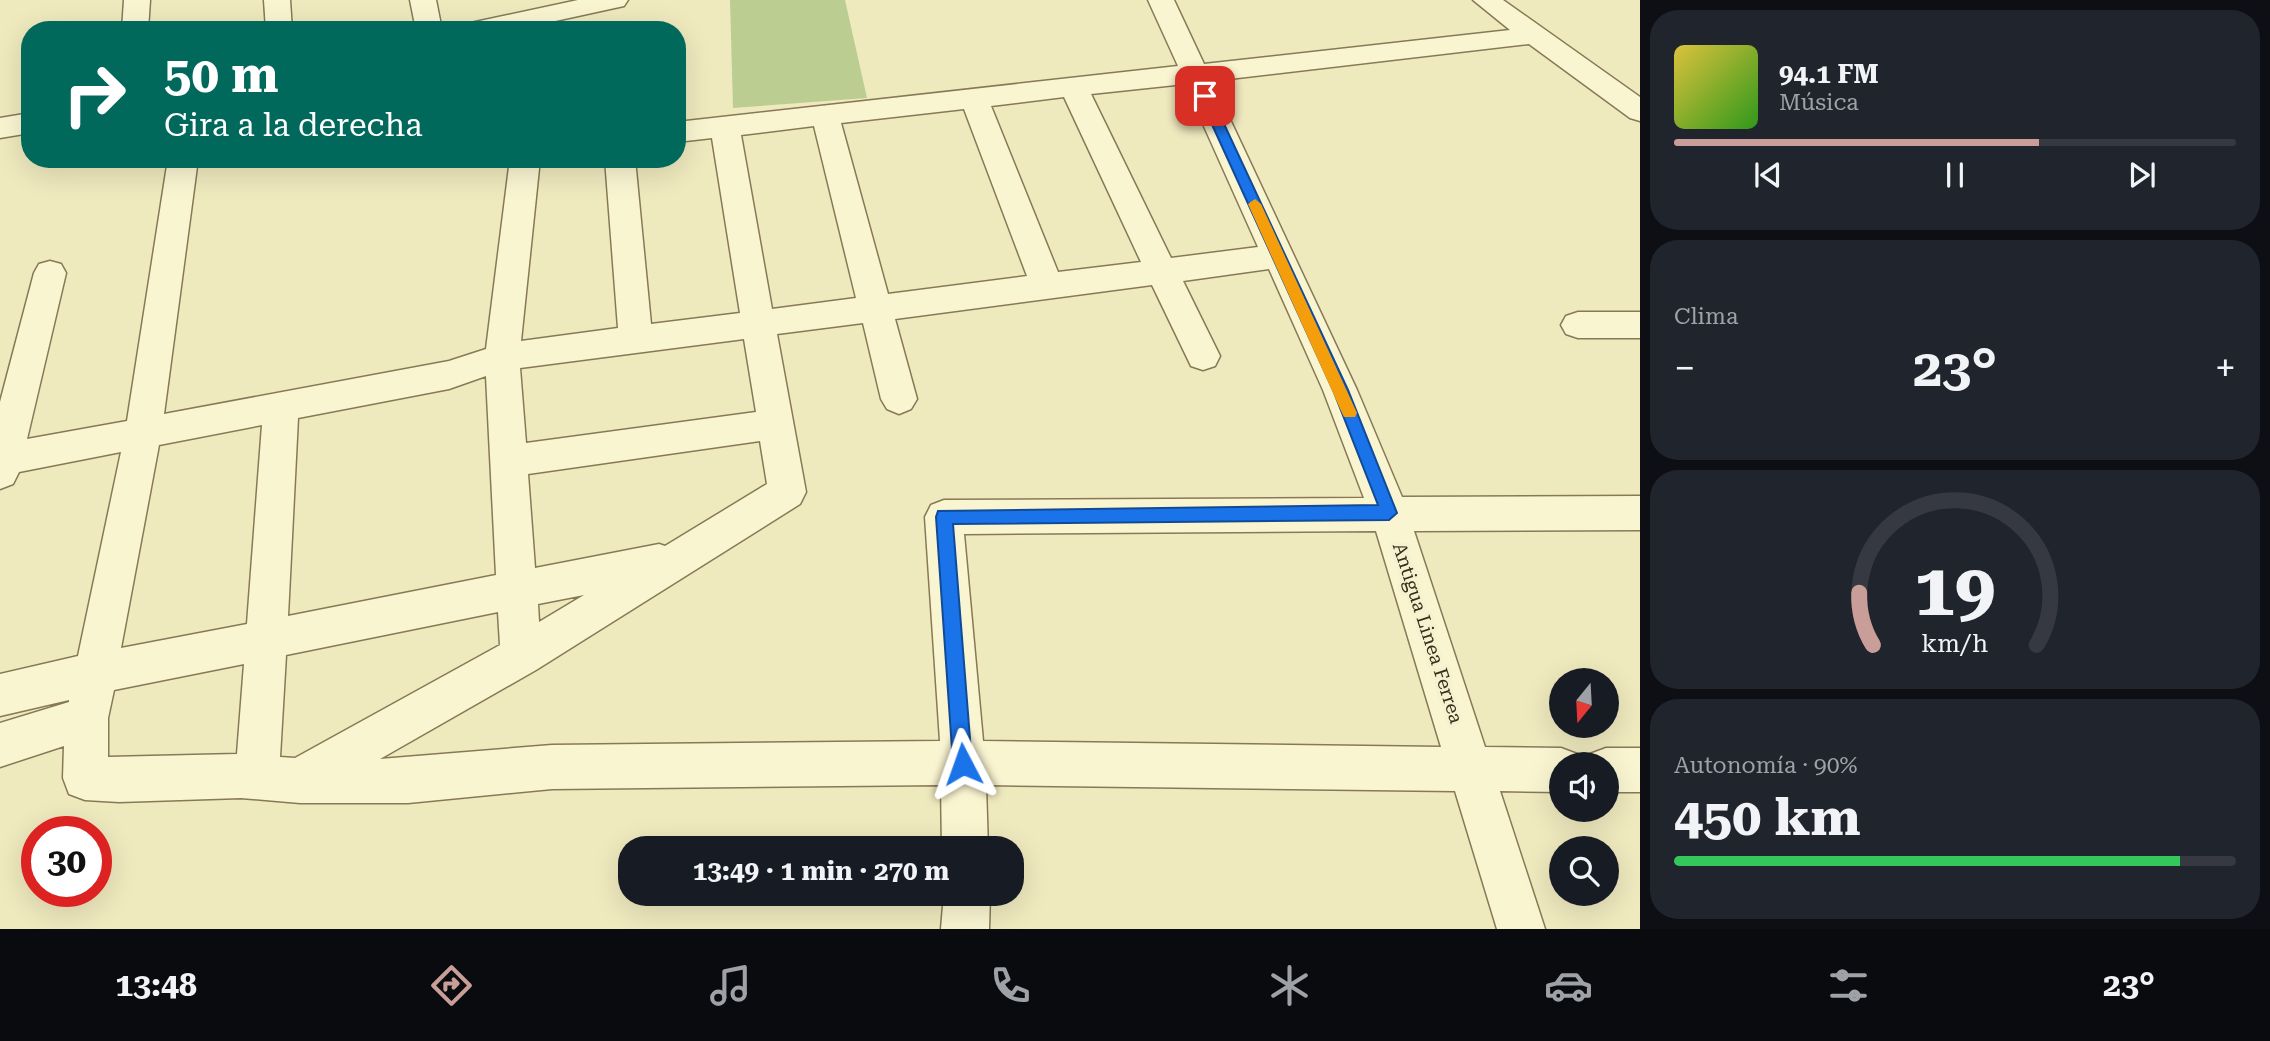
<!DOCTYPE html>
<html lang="es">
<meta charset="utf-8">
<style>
:root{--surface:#171b24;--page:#20242c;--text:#f1f3f6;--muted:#9ea1a6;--line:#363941;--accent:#c99e98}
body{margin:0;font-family:"Roboto Serif",serif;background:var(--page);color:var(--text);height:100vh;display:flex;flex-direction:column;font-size:26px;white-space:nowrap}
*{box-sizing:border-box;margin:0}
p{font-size:23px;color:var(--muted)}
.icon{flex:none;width:38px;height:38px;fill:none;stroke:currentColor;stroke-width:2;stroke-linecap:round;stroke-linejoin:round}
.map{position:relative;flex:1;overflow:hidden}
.drawer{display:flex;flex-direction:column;gap:10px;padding:10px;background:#0d0f14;width:630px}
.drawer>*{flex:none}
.guide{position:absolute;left:21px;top:21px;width:665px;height:147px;border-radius:28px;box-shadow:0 7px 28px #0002;background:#00695c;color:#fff;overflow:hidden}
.needle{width:46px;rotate:198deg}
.controls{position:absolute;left:1549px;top:668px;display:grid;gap:14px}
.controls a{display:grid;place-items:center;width:70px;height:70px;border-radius:50%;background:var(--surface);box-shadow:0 7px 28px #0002;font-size:35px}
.speed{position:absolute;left:21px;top:816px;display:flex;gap:14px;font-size:35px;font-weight:700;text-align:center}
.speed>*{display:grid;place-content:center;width:91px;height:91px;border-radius:50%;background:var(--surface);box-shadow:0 7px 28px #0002;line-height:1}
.speed .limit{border:10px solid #d22;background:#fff;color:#111}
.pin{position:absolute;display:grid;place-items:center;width:60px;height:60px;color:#fff;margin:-30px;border-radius:14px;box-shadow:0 4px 10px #0006}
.me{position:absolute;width:77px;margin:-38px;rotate:356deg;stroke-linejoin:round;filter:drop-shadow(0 0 5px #0008)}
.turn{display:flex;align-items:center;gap:24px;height:147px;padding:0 28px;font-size:32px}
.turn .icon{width:91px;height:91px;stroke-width:2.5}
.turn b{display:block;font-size:49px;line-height:60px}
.big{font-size:52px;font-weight:700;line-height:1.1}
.drawer .tile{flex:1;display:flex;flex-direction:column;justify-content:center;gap:10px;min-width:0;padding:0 24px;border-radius:28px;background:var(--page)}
.drawer .dial{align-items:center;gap:0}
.dial svg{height:182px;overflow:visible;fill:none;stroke:var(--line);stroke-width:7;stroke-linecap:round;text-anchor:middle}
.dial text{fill:var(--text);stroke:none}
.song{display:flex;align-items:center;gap:21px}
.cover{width:84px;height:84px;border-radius:10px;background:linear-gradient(135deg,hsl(50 70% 55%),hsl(110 70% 35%))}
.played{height:7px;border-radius:4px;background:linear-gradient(90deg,var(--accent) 65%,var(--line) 65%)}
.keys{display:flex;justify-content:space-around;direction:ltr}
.heat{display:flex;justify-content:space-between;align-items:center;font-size:38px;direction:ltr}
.charge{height:10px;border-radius:5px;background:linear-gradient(90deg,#34c759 90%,var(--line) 0)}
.trip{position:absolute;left:618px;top:836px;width:406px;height:70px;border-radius:28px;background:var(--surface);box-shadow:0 7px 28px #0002;font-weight:700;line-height:70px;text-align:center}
.tab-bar{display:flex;height:112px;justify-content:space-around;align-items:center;background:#090b0e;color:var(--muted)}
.tab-bar .icon{width:49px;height:49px}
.tab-bar .on{color:var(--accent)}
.tab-bar b{font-size:32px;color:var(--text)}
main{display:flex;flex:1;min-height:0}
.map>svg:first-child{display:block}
</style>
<main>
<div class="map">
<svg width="1640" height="929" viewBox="0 0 1640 929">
<rect width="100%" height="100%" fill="#efe9be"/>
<polygon fill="#bccd92" points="730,0 845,0 867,98 733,108"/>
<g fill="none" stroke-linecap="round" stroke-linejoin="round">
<g stroke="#887956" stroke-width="3">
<g id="street">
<polygon points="124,0 150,0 148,30 122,30"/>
<polygon points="264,0 290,0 292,30 266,30"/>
<polygon points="410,0 436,0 442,30 416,30"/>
<polygon points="578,0 628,0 624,6 514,30 462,30 466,24 475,22"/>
<path d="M1148,0h26l30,64 306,-34 -37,-30h30l137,97v24l-10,-3 -101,-74 -317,37 145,309 45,107 238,-1v34l-226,1 71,216 76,1 16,6 4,11h-20v27l-61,-1 45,138h-48l-42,-138 -469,-6 2,64h-46l-1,-64 -389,4 -144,14h-108l-59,-5 -122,4 -34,-2 -16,-6 -6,-16 1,-32 -64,21v-44l69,-21v-2l-69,16v-42l78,-18 43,-204 -102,20 -6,12 -13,5v-87l34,-129 5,-9 11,-3 11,3 5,9 -39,166 100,-18 41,-262h30l-34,255 285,-53 37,-12 24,-190h30l-19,182 97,-13 -13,-169h30l16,165 89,-11 -28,-175 -35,4v-20l501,-56zM1185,84l73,163 -87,11 -80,-164zM1064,97l77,165 -83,10 -67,-166zM964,109l63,167 -139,18 -47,-171zM814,126l42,172 -84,11 -31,-174zM1269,269l54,121 41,108 -420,2 -13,5 -6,12 15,224 -388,4 -172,14 156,-89 264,-166 6,-12 -29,-158 86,-11 18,76 6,10 12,5 12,-5 6,-10 -22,-80 257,-34 39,81 12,4 12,-4 5,-10 -37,-75zM744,339l12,73 -230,31 -6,-75zM486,376l10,199 -208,41 10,-198 151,-29zM262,425l-15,199 -126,24 38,-203zM760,441l7,43 -102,62 -6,-2 -124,24 -7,-94zM1376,531l65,216 -458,-6 -19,-207zM584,595l-45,27 -1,-18zM498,612l2,33 -205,113 -15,-1 6,-102zM244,664l-7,90 -129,3v-39l6,-28z"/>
<polygon points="30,113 30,133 0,138 0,118"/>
<polygon points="1578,312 1640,312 1640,338 1578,338 1566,334 1561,325 1566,316"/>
<polygon points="1606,748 1640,748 1640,792 1606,792 1606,765 1586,765 1590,754"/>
<polygon points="944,894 990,894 989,929 941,929"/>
</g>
</g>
<use href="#street" fill="#faf5d1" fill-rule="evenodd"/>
</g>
<polygon fill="#1a73e8" stroke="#114b97" stroke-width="2" points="1205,92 1211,96 1348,390 1397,513 1389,520 953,524 972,764 969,770 963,773 956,770 953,764 936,517 938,511 1378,505 1333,390 1199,96"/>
<polygon fill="#f59e0b" points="1255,199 1261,204 1357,413 1355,417 1344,417 1342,413 1248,204"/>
<g text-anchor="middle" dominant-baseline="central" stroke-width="7" stroke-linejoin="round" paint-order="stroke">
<g font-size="19" fill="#372d1c" stroke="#f6f1ce">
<text transform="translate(1428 633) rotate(72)">Antigua Linea Ferrea</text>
</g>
</g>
</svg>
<div class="controls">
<a><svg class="needle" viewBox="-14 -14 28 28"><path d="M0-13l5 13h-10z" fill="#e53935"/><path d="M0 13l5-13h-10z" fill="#9ea1a6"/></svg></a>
<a><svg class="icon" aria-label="sound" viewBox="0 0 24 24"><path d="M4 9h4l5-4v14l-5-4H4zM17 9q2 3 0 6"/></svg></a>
<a><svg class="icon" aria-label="search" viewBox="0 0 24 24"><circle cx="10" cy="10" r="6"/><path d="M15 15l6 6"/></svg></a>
</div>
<div class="speed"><div class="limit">30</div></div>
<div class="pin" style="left:1205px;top:96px;background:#d93025"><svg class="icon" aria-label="arrive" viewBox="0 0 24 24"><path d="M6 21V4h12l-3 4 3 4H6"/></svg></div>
<svg class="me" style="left:963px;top:764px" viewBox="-20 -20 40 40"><path d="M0-17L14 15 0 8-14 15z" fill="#1a73e8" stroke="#fff" stroke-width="4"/></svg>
<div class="trip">13:49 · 1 min · 270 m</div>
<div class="guide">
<div class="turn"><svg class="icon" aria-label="right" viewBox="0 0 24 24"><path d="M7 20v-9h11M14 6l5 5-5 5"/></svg><div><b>50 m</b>Gira a la derecha</div></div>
</div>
</div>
<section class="drawer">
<div class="tile">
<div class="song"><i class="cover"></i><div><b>94.1 FM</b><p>Música</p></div></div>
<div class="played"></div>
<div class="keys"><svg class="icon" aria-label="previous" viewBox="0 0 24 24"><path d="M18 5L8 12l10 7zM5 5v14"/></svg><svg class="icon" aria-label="pause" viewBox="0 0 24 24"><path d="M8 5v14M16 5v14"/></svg><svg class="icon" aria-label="next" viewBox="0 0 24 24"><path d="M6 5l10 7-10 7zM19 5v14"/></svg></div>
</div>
<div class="tile"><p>Clima</p>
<div class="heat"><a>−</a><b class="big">23°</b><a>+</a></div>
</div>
<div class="tile dial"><svg viewBox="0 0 100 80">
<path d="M14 69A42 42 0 1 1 86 69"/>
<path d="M14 69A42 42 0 0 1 8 46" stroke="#c99e98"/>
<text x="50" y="56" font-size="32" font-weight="700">19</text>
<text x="50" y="72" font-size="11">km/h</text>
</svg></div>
<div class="tile"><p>Autonomía · 90%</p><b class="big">450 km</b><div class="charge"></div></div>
</section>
</main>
<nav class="tab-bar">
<b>13:48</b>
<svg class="icon on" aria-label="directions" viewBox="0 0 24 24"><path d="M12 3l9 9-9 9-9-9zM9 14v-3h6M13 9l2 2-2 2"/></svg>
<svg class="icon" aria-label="music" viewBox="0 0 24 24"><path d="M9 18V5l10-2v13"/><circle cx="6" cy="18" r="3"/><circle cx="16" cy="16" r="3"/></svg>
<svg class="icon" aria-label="phone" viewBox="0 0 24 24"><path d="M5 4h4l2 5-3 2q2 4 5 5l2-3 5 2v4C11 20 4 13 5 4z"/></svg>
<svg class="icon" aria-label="climate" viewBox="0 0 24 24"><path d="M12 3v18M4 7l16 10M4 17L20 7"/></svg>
<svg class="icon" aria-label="car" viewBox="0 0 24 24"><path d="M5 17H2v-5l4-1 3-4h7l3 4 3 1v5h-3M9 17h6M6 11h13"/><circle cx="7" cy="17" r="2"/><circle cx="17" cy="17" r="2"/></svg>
<svg class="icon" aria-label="filters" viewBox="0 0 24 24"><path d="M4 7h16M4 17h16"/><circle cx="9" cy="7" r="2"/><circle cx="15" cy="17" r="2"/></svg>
<b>23°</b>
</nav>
